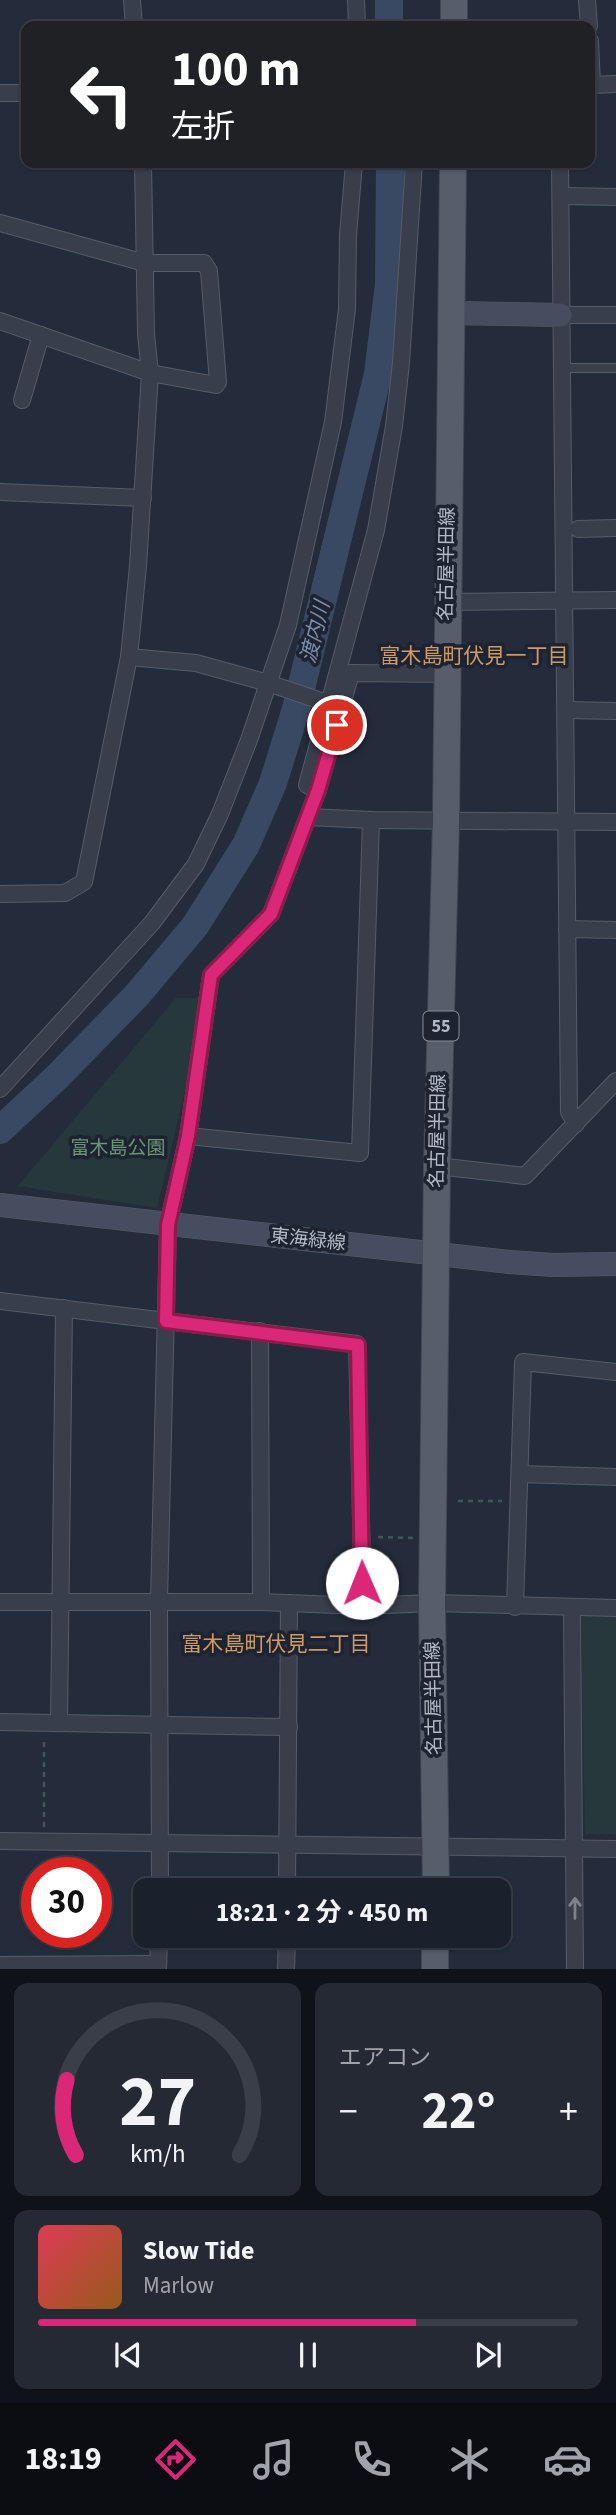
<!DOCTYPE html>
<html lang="ja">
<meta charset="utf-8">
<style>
:root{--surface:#1b212c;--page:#242934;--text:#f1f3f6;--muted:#a0a3a9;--line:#393e48;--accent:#db2777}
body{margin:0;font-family:"Source Sans 3","Noto Sans JP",sans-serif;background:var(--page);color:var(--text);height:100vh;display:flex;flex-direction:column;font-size:26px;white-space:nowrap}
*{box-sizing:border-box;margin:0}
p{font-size:23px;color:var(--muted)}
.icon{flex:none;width:38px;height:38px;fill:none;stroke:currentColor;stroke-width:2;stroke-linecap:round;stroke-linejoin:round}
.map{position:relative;height:1969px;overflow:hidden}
.sheet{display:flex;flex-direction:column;gap:14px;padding:14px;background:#0f1218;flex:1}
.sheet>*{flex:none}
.guide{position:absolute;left:21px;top:21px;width:574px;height:147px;border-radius:14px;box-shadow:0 2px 5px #0004,0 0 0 2px var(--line);background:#202124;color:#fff;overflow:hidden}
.speed{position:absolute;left:21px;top:1857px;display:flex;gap:14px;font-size:35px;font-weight:700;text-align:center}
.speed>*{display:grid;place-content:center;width:91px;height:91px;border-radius:50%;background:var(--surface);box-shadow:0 2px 5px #0004,0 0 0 2px var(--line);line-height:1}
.speed .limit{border:10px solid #d22;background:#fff;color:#111}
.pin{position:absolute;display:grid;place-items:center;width:60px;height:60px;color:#fff;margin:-30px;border:4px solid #fff;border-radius:50%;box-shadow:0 2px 7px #0007}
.me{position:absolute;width:77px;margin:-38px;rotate:359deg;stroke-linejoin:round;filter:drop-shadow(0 0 5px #0008)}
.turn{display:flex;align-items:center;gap:24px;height:147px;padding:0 35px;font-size:32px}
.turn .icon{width:91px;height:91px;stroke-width:2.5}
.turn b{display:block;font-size:49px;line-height:60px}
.big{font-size:52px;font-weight:700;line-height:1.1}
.sheet .widget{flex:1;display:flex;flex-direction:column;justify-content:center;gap:10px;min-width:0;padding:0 24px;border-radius:14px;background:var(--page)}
.sheet .dial{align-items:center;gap:0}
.dial svg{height:182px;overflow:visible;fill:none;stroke:var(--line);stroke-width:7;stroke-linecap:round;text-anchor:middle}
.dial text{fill:var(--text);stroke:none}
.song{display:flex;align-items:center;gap:21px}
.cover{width:84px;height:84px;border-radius:10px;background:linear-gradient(135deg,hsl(350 70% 55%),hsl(30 70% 35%))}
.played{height:7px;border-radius:4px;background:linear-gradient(90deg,var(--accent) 70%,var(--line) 70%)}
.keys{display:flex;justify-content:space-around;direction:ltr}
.heat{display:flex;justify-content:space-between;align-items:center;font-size:38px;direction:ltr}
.sheet .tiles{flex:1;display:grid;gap:14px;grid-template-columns:1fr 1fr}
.widget:last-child{grid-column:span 2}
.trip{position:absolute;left:133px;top:1878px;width:378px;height:70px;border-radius:14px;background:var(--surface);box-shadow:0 2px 5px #0004,0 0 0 2px var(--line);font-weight:700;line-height:70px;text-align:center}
.menu{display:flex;height:112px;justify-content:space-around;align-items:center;background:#0b0d12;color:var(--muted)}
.menu .icon{width:49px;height:49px}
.menu .active{color:var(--accent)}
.menu b{font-size:32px;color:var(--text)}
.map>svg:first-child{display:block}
</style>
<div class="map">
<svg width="616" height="1969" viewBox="0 0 616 1969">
<rect width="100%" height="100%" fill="#242c3b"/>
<g fill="#26383c">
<polygon points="176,998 207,998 157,1208 18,1186"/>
<polygon points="616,1614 616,1834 585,1834 581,1615"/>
</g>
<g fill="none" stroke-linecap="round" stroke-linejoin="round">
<g stroke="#3a4963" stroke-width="28">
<polyline points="389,0 389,26"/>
<polyline points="0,1130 57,1077 137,995 195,926 246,845 273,783 296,709 378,374 389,284 390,163"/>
</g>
<g stroke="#565c69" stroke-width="10">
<polyline id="lane" points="561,368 616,368"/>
</g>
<g stroke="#565c69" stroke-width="18">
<g id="street">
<polyline points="132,0 134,26"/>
<polyline points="356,0 357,26"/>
<polyline points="587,0 589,26"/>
<polyline points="590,41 592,85"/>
<polyline points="590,85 616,84"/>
<polyline points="0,93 26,93"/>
<polyline points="560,163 569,1112 576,1124"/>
<polyline points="561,196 616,197"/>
<polyline points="0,223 145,263 204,263 209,271 218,382 216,385 150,373 0,321"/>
<polyline points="560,315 616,315"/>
<polyline points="22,400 41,335"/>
<polyline points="0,492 143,498"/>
<polyline points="578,529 616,528"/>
<polyline points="447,602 616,600"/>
<polyline points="129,657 196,663 268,683 330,704"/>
<polyline points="566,710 616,711"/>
<polyline points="318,790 307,785 376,530 394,426 401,363 414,163"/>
<polyline points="309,817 371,820 616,822"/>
<polyline points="0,894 65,893 84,882 129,657 138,566 150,373 146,334 143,163"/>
<polyline points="567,929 616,930"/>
<polyline points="0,1089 152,923 196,864 220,814 249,740 288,625 333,422 347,309 348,235 354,163"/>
<polyline points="188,1136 360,1153 371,820"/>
<polyline points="437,1166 525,1176 616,1081"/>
<polyline points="0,1301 357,1344 363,1606"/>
<polyline points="260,1331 261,1602"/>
<polyline points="520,1474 616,1477"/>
<polyline points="0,1602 261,1602 363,1606 432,1603 616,1608"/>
<polyline points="515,1607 523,1362 616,1372"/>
<polyline points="572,1614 575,1969"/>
<polyline points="0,1722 289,1727"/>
<polyline points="59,1722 64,1308"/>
<polyline points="0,1841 616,1849"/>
<polyline points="160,1890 159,1601 168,1225 188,1136 211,975 271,914 318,790 351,673 447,674"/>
<polyline points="287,1890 289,1603"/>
<polyline points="0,1965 158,1964"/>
<polyline points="158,1969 159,1936"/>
<polyline points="286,1969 287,1936"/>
</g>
</g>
<g stroke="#565c69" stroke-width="24">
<g id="secondary">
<polyline points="451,313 560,315"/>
<polyline points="0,1205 510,1262 553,1265 616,1264"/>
</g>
</g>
<g stroke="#414754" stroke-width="28">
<g id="primary">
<polyline points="454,26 454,0"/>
<polyline points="436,1890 432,1603 437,1166 446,821 453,163"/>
<polyline points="435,1969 435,1936"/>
</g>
</g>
<g stroke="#445559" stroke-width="2.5" stroke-dasharray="5 5" stroke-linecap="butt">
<polyline points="458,1501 502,1501"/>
<polyline points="378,1537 414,1538"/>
<polyline points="44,1827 44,1739"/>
</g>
<use href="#lane" stroke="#383e4b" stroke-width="8"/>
<use href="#street" stroke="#383e4b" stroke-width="16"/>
<use href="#secondary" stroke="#464d5e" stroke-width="23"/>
<use href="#primary" stroke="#565d6b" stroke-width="26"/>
</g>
<defs><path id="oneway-shaft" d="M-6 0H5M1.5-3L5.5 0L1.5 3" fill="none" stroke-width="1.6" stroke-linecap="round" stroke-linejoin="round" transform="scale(1.75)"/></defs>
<use stroke="#7c828f" href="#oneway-shaft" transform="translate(575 1908) rotate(-90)"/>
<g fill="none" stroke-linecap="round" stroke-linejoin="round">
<g stroke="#8e194d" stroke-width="18">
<polyline id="route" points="337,725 318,790 271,914 211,975 188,1136 168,1225 166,1321 358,1345 362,1583"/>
</g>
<use href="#route" stroke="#db2777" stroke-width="12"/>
</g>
<g text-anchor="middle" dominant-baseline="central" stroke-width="7" stroke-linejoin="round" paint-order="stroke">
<rect fill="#1d2330" stroke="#868c99" stroke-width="2" x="423.5" y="1011.5" width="35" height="29" rx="5"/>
<g font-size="18" font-weight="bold" fill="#b3b9c6">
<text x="441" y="1026">55</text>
</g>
<g font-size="19" fill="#b3b9c6" stroke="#1d2330">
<text transform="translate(447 564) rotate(-89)">名古屋半田線</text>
<text transform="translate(438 1131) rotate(-89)">名古屋半田線</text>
<text transform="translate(308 1240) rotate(6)">東海緑線</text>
<text transform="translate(434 1698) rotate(-91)">名古屋半田線</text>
</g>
<g font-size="19" fill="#6b9678" stroke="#1d2330">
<text x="118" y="1148">富木島公園</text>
</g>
<g font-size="21" font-style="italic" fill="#7c8ead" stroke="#1d2330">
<text transform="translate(315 632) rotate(-76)">渡内川</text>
</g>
<g font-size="21" fill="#ce9b66" stroke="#1d2330">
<text x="474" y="656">富木島町伏見一丁目</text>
<text x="276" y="1644">富木島町伏見二丁目</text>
</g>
</g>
</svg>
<div class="speed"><div class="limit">30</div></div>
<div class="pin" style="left:337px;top:725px;background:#d93025"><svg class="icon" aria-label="arrive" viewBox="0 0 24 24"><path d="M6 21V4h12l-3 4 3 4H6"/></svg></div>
<svg class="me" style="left:362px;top:1583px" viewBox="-20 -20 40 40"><circle r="19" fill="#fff"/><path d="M0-13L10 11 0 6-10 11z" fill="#db2777"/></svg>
<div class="trip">18:21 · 2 分 · 450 m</div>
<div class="guide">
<div class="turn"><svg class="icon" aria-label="left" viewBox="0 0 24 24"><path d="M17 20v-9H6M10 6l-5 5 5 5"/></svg><div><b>100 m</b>左折</div></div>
</div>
</div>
<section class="sheet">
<div class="tiles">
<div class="widget dial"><svg viewBox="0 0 100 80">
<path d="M14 69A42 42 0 1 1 86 69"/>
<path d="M14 69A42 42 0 0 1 10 36" stroke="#db2777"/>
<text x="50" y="56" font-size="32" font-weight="700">27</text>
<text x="50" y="72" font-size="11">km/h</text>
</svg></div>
<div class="widget"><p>エアコン</p>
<div class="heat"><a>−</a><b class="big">22°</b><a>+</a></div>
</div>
<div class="widget">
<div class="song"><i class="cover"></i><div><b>Slow Tide</b><p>Marlow</p></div></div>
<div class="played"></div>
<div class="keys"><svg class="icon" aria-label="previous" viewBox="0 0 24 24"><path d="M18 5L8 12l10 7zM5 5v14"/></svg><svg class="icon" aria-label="pause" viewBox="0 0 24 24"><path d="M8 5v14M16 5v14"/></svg><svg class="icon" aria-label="next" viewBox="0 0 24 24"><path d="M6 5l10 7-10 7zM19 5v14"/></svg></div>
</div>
</div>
</section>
<nav class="menu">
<b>18:19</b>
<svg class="icon active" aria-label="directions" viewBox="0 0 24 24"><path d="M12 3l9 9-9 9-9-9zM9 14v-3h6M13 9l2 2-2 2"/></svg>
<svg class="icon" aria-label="music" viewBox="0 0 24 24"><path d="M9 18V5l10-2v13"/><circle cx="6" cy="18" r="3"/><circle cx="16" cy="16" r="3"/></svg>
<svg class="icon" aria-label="phone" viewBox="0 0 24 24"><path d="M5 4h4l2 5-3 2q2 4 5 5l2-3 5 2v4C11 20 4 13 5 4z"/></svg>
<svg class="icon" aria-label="climate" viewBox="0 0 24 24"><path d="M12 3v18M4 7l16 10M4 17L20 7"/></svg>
<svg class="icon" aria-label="car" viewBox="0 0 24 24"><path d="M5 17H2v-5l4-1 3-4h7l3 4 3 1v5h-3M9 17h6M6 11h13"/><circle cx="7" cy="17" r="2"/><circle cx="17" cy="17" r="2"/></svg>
</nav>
